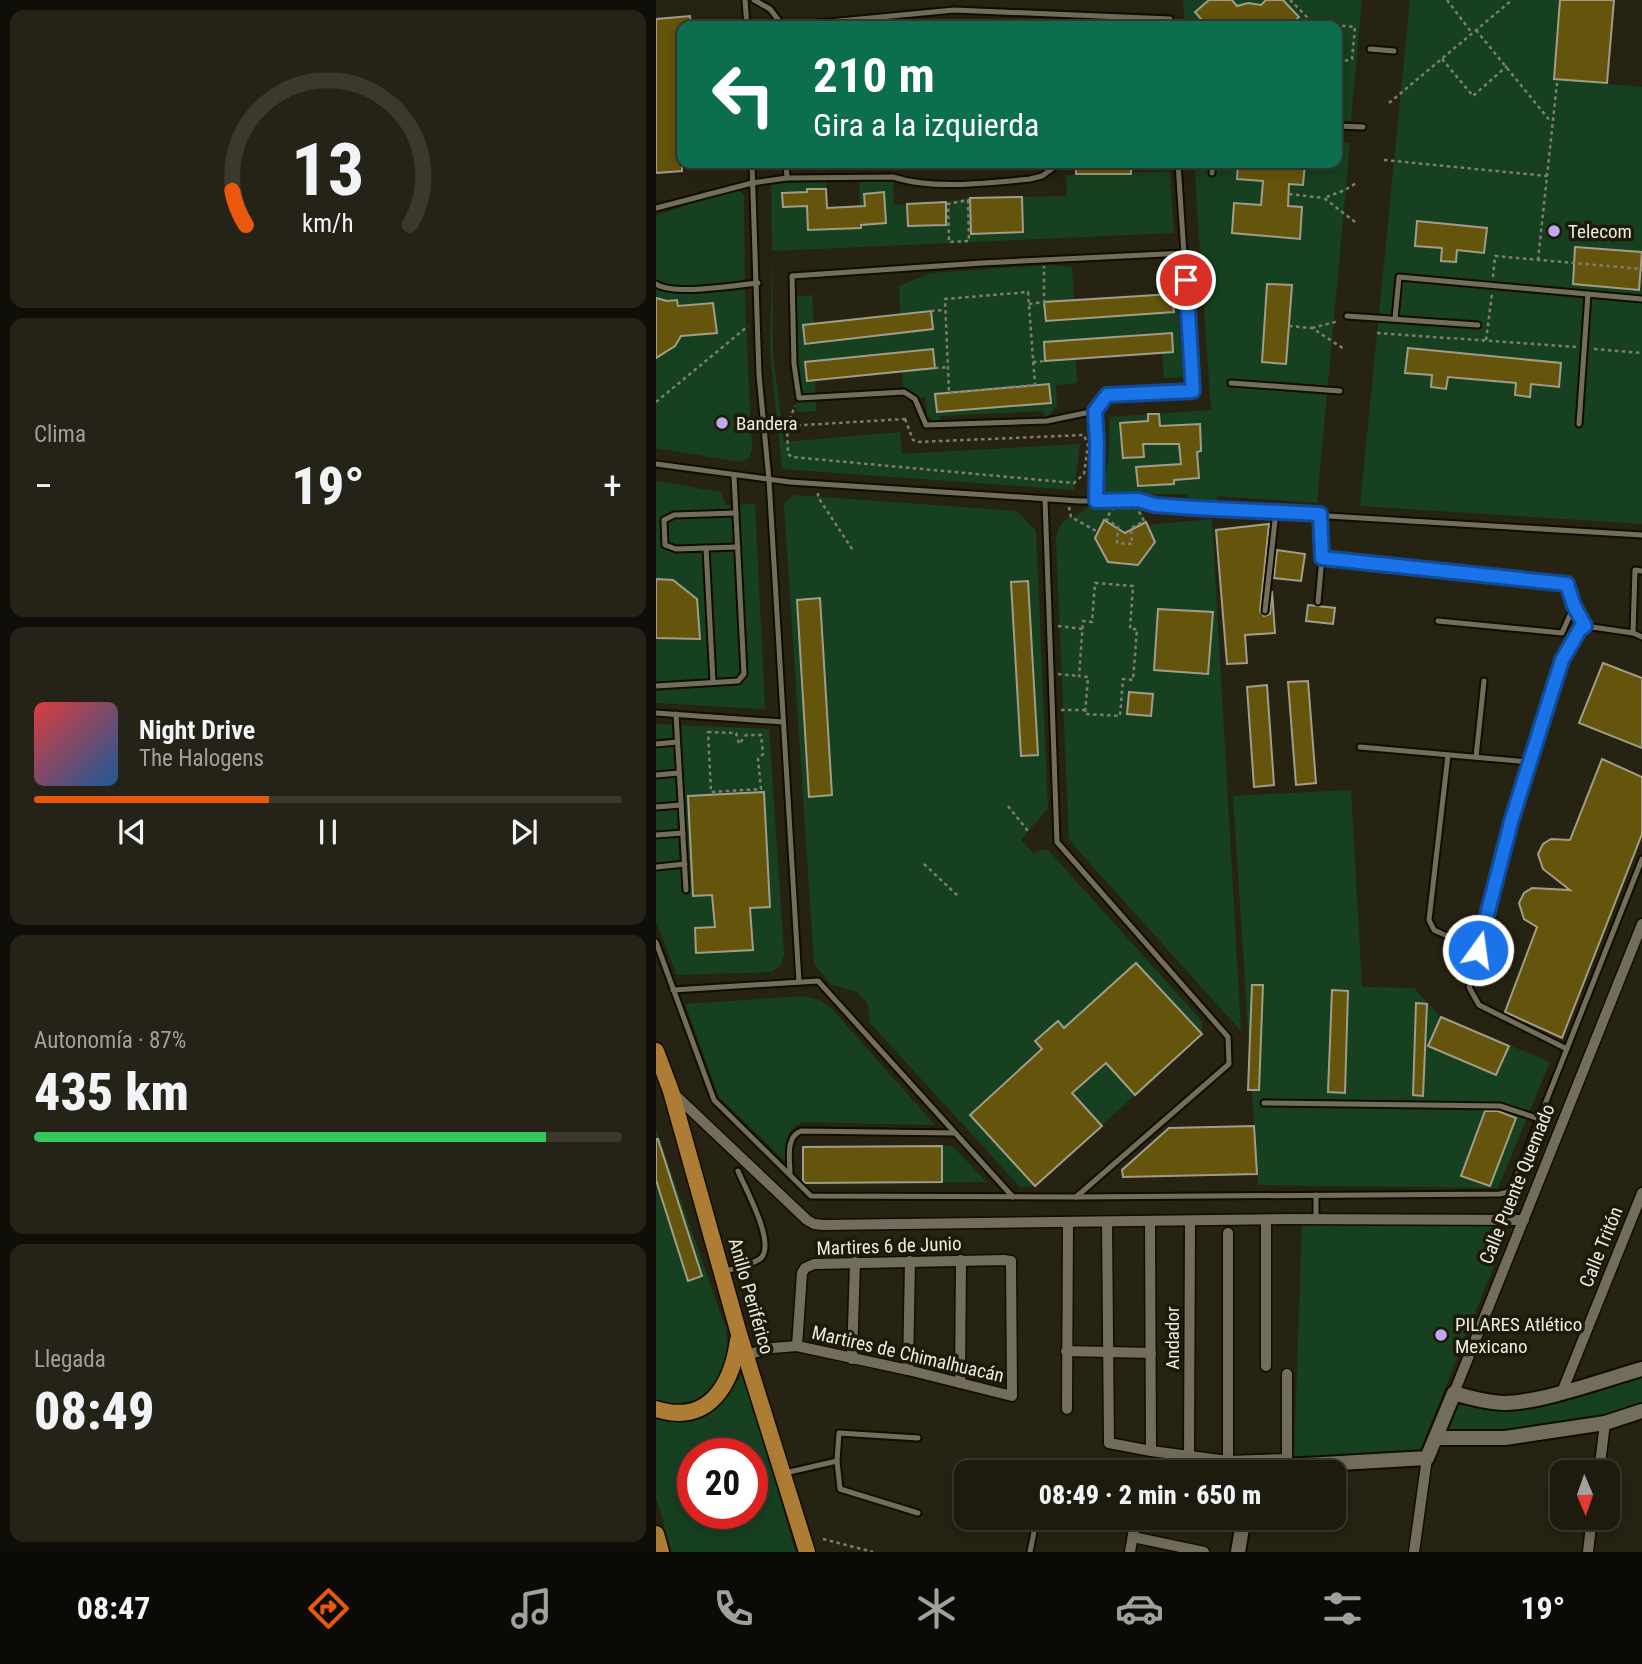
<!DOCTYPE html>
<html lang="es">
<meta charset="utf-8">
<style>
:root{--surface:#1d1a0e;--page:#252317;--text:#f1f3f6;--muted:#a0a19e;--line:#3b382e;--accent:#ea580c}
body{margin:0;font-family:"Roboto Condensed",sans-serif;background:var(--page);color:var(--text);height:100vh;display:flex;flex-direction:column;font-size:26px;white-space:nowrap}
*{box-sizing:border-box;margin:0}
p{font-size:23px;color:var(--muted)}
.icon{flex:none;width:38px;height:38px;fill:none;stroke:currentColor;stroke-width:2;stroke-linecap:round;stroke-linejoin:round}
.map{position:relative;flex:1;overflow:hidden}
.details{display:flex;flex-direction:column;gap:10px;padding:10px;background:#100e08;width:656px}
.details>*{flex:none}
.hud{position:absolute;left:21px;top:21px;width:665px;height:147px;border-radius:14px;box-shadow:0 4px 18px #0003,0 0 0 2px var(--line);background:#0b6e4f;color:#fff;overflow:hidden}
.needle{width:46px;rotate:178deg}
.tools{position:absolute;left:894px;top:1460px;display:grid;gap:14px}
.tools a{display:grid;place-items:center;width:70px;height:70px;border-radius:14px;background:var(--surface);box-shadow:0 4px 18px #0003,0 0 0 2px var(--line);font-size:35px}
.speed{position:absolute;left:21px;top:1438px;display:flex;gap:14px;font-size:35px;font-weight:700;text-align:center}
.speed>*{display:grid;place-content:center;width:91px;height:91px;border-radius:50%;background:var(--surface);box-shadow:0 4px 18px #0003,0 0 0 2px var(--line);line-height:1}
.speed .limit{border:10px solid #d22;background:#fff;color:#111}
.pin{position:absolute;display:grid;place-items:center;width:60px;height:60px;color:#fff;margin:-30px;border:4px solid #fff;border-radius:50%;box-shadow:0 2px 7px #0007}
.me{position:absolute;width:77px;margin:-38px;rotate:14deg;stroke-linejoin:round;filter:drop-shadow(0 0 5px #0008)}
.turn{display:flex;align-items:center;gap:24px;height:147px;padding:0 21px;font-size:32px}
.turn .icon{width:91px;height:91px;stroke-width:2.5}
.turn b{display:block;font-size:49px;line-height:60px}
.big{font-size:52px;font-weight:800;line-height:1.1}
.details .card{flex:1;display:flex;flex-direction:column;justify-content:center;gap:10px;min-width:0;padding:0 24px;border-radius:14px;background:var(--page)}
.details .dial{align-items:center;gap:0}
.dial svg{height:182px;overflow:visible;fill:none;stroke:var(--line);stroke-width:7;stroke-linecap:round;text-anchor:middle}
.dial text{fill:var(--text);stroke:none}
.song{display:flex;align-items:center;gap:21px}
.cover{width:84px;height:84px;border-radius:10px;background:linear-gradient(135deg,hsl(0 70% 55%),hsl(210 70% 35%))}
.played{height:7px;border-radius:4px;background:linear-gradient(90deg,var(--accent) 40%,var(--line) 40%)}
.keys{display:flex;justify-content:space-around;direction:ltr}
.heat{display:flex;justify-content:space-between;align-items:center;font-size:38px;direction:ltr}
.charge{height:10px;border-radius:5px;background:linear-gradient(90deg,#34c759 87%,var(--line) 0)}
.trip{position:absolute;left:298px;top:1460px;width:392px;height:70px;border-radius:14px;background:var(--surface);box-shadow:0 4px 18px #0003,0 0 0 2px var(--line);font-weight:800;line-height:70px;text-align:center}
.tabs{display:flex;height:112px;justify-content:space-around;align-items:center;background:#0c0a06;color:var(--muted)}
.tabs .icon{width:49px;height:49px}
.tabs .selected{color:var(--accent)}
.tabs b{font-size:32px;color:var(--text)}
main{display:flex;flex:1;min-height:0}
.map>svg:first-child{display:block}
</style>
<main>
<section class="details">
<div class="card dial"><svg viewBox="0 0 100 80">
<path d="M14 69A42 42 0 1 1 86 69"/>
<path d="M14 69A42 42 0 0 1 8 54" stroke="#ea580c"/>
<text x="50" y="56" font-size="32" font-weight="700">13</text>
<text x="50" y="72" font-size="11">km/h</text>
</svg></div>
<div class="card"><p>Clima</p>
<div class="heat"><a>−</a><b class="big">19°</b><a>+</a></div>
</div>
<div class="card">
<div class="song"><i class="cover"></i><div><b>Night Drive</b><p>The Halogens</p></div></div>
<div class="played"></div>
<div class="keys"><svg class="icon" aria-label="previous" viewBox="0 0 24 24"><path d="M18 5L8 12l10 7zM5 5v14"/></svg><svg class="icon" aria-label="pause" viewBox="0 0 24 24"><path d="M8 5v14M16 5v14"/></svg><svg class="icon" aria-label="next" viewBox="0 0 24 24"><path d="M6 5l10 7-10 7zM19 5v14"/></svg></div>
</div>
<div class="card"><p>Autonomía · 87%</p><b class="big">435 km</b><div class="charge"></div></div>
<div class="card"><p>Llegada</p><b class="big">08:49</b></div>
</section>
<div class="map">
<svg width="986" height="1552" viewBox="0 0 986 1552">
<rect width="100%" height="100%" fill="#272313"/>
<g fill="#174021" fill-rule="evenodd">
<polygon points="527,0 706,0 695,121 681,120 681,26 529,26"/>
<polygon points="754,0 904,0 899,79 986,87 986,524 704,506"/>
<polygon points="681,142 694,143 661,503 561,496 560,505 533,505 531,494 444,494 452,463 454,417 555,410 538,163 681,163"/>
<polygon points="514,171 518,233 116,251 117,356 128,442 244,432 246,454 424,444 418,490 126,469 114,351 116,251 115,183 170,181 172,208 204,207 203,180 237,180 238,205 290,202 314,198 411,196 410,175"/>
<polygon points="77,189 83,190 88,195 89,303 96,449 93,458 84,462 0,448 0,216"/>
<polygon points="393,265 416,267 418,300 502,295 501,272 519,270 527,377 508,378 506,353 420,358 421,383 400,385 401,406 389,419 387,411 284,416 284,426 271,416 270,397 248,399 246,371 159,380 160,411 141,412 136,360 137,297 156,295 158,324 244,314 243,286 275,273"/>
<polygon points="0,481 65,492 70,505 99,504 109,709 0,703"/>
<polygon points="138,495 361,511 380,531 392,808 365,840 378,854 382,850 392,850 546,1021 546,1034 379,1186 365,1188 214,1023 212,1004 201,992 176,985 158,964 128,504"/>
<path d="M456,506h27l9,19 64,-6 29,512 -172,-191 -13,-300c4,-27 17,-18 32,-33z"/>
<polygon points="0,724 113,729 128,954 125,965 116,972 21,975 0,921"/>
<polygon points="695,790 706,987 758,988 785,1017 894,1062 842,1188 602,1185 577,796"/>
<path d="M147,996l17,4 12,9 103,116 -132,-3c-19,8 -17,22 -16,41l-68,-66 -34,-93z"/>
<path d="M0,1129l70,200c0,7 2,15 2,22 -1,21 -17,47 -38,52 -11,2 -24,0 -34,-3z"/>
<polygon points="296,1146 331,1182 147,1183 147,1147"/>
<polygon points="855,1223 764,1451 638,1459 646,1224"/>
<path d="M89,1370l50,182h-123l-16,-55v-78c51,5 61,-8 89,-49zM37,1454h59v60h-59z"/>
<path d="M986,1375v31c-67,21 -134,28 -204,30l18,-31 48,4z"/>
</g>
<g fill="#65540c" stroke="#a29d89" stroke-width="2">
<polygon points="553,0 576,0 581,6 592,3 605,5 610,0 627,0 643,17 633,26 551,26 539,12"/>
<polygon points="904,0 958,0 951,83 898,79"/>
<polygon points="34,16 35,26 26,26 26,171 0,173 0,19"/>
<rect x="420" y="163" width="55" height="11"/>
<polygon points="582,163 649,163 647,185 633,184 632,206 646,207 644,239 576,233 578,203 605,205 607,181 581,179"/>
<polygon points="151,189 170,189 171,208 209,206 208,194 228,192 230,223 205,225 205,228 152,230 151,206 127,207 126,193 151,192"/>
<polygon points="366,197 367,232 315,234 314,198"/>
<polygon points="290,202 290,225 252,226 251,204"/>
<polygon points="761,221 831,228 828,253 801,250 800,262 785,261 786,248 759,246"/>
<polygon points="919,247 986,252 983,290 917,284"/>
<polygon points="611,284 636,285 630,364 606,362"/>
<polygon points="516,294 518,312 390,321 388,302"/>
<polygon points="0,298 11,301 21,300 22,306 57,303 61,333 25,336 19,346 0,358"/>
<polygon points="275,311 277,329 149,344 147,325"/>
<polygon points="516,333 517,352 389,361 388,342"/>
<polygon points="752,348 905,363 903,387 875,384 874,397 859,395 860,383 792,377 790,389 775,387 776,375 749,373"/>
<polygon points="277,349 279,368 151,381 149,362"/>
<polygon points="393,384 395,403 281,412 279,394"/>
<polygon points="492,414 503,414 504,426 544,424 545,451 541,452 543,478 518,480 518,484 482,486 480,467 525,464 523,444 487,444 488,457 467,458 464,423 492,421"/>
<polygon points="448,520 469,533 490,522 499,542 482,565 452,562 439,538"/>
<polygon points="613,524 604,611 608,616 614,614 616,591 619,633 589,635 591,663 571,664 560,530"/>
<polygon points="621,550 649,554 645,581 618,578"/>
<polygon points="0,579 17,580 41,599 44,639 0,638"/>
<polygon points="372,581 382,755 365,756 355,582"/>
<polygon points="164,598 176,795 153,797 141,600"/>
<polygon points="652,605 679,608 677,624 650,621"/>
<polygon points="502,609 557,612 552,674 498,670"/>
<polygon points="947,663 986,678 986,748 923,723"/>
<polygon points="652,681 660,783 640,785 632,682"/>
<polygon points="611,685 618,785 598,787 591,687"/>
<polygon points="473,692 497,694 495,716 471,714"/>
<polygon points="946,759 986,777 986,834 906,1038 849,1012 881,927 868,919 863,903 868,893 876,888 914,890 887,869 882,854 887,844 895,839 914,840"/>
<polygon points="108,792 114,907 94,908 97,950 40,953 39,928 59,927 56,895 37,896 32,796"/>
<polygon points="480,963 546,1034 479,1095 450,1063 416,1093 446,1126 379,1186 314,1115 386,1049 379,1041 402,1021 408,1028"/>
<polygon points="596,985 607,985 603,1090 592,1090"/>
<polygon points="676,990 692,991 689,1093 672,1092"/>
<polygon points="760,1003 771,1004 767,1096 757,1095"/>
<polygon points="785,1017 853,1046 840,1075 772,1046"/>
<polygon points="829,1111 842,1111 860,1118 834,1186 805,1176"/>
<polygon points="598,1126 601,1174 467,1177 466,1170 513,1128"/>
<polygon points="0,1139 2,1139 46,1276 32,1281 0,1180"/>
<polygon points="286,1146 286,1182 149,1183 147,1181 147,1147"/>
</g>
<g fill="none" stroke-linecap="round" stroke-linejoin="round">
<g stroke="#100c01" stroke-width="9">
<g id="lane">
<polyline points="89,0 91,26"/>
<polyline points="98,0 114,9 127,26"/>
<polyline points="131,26 298,10 514,19 515,26"/>
<polyline points="714,49 738,51"/>
<polyline points="681,126 707,127"/>
<polyline points="96,163 103,375 113,480 143,982"/>
<path d="M130,163l1,15 106,-1c40,13 95,6 137,2l12,-3 18,-13"/>
<polyline points="522,163 537,391 451,395 439,411 391,421 270,425 259,399 248,392 143,398 138,364 136,276 326,263 529,253"/>
<polyline points="556,173 557,163"/>
<polyline points="0,208 96,183 131,178"/>
<path d="M0,284c17,12 79,1 102,-1"/>
<polyline points="691,316 822,325"/>
<polyline points="739,319 743,277 986,299"/>
<polyline points="575,383 684,391"/>
<polyline points="439,411 441,444 440,501"/>
<polyline points="923,424 932,294"/>
<polyline points="0,464 134,482 423,501 482,501 499,505 539,508 986,535"/>
<polyline points="389,499 401,842 572,1037 573,1064 420,1197"/>
<polyline points="80,513 18,515 8,520 9,545 20,549 82,547"/>
<polyline points="50,548 57,682"/>
<polyline points="666,558 911,584 918,606 929,626"/>
<polyline points="662,602 666,558 664,514"/>
<polyline points="609,611 620,512"/>
<polyline points="782,621 906,633 918,606"/>
<polyline points="977,633 979,570 986,571"/>
<polyline points="0,686 82,681 88,674 78,476"/>
<polyline points="0,713 127,722"/>
<polyline points="20,714 30,890"/>
<polyline points="0,744 21,742"/>
<polyline points="704,747 874,762"/>
<polyline points="792,755 773,920 778,930 822,950"/>
<polyline points="820,757 828,681"/>
<polyline points="0,775 23,773"/>
<polyline points="0,807 25,805"/>
<polyline points="0,835 27,833"/>
<polyline points="1,867 29,864"/>
<polyline points="0,942 58,1100 155,1196 420,1197 844,1194 852,1192 857,1185 986,859"/>
<polyline points="17,990 162,981 357,1197"/>
<polyline points="911,1049 823,1005 813,987 855,822 906,660 924,629 929,626 977,633 986,637"/>
<polyline points="608,1103 844,1106 884,1119"/>
<path d="M134,1174c0,-14 -5,-37 11,-43l154,2"/>
<polyline points="660,1195 660,1219"/>
<path d="M69,1271c10,-3 28,-6 36,-13 15,-15 -16,-70 -23,-87"/>
<polyline points="262,1438 183,1433 181,1461 184,1489 262,1513"/>
<polyline points="390,1472 392,1463"/>
<polyline points="129,1473 181,1461"/>
<polyline points="374,1552 381,1517"/>
</g>
</g>
<g stroke="#100c01" stroke-width="13">
<g id="street">
<polyline points="17,1093 151,1220 158,1224 167,1225 632,1219 868,1220"/>
<polyline points="451,1222 453,1443 495,1451 572,1461 631,1459 631,1374"/>
<polyline points="494,1222 495,1451"/>
<polyline points="572,1233 572,1461"/>
<polyline points="410,1351 495,1353"/>
<polyline points="90,1355 116,1348 141,1346 252,1370 356,1396 355,1261 348,1260 158,1264 149,1268 146,1273 141,1346"/>
<polyline points="196,1359 199,1262"/>
<polyline points="610,1366 610,1220"/>
<polyline points="252,1370 254,1261"/>
<polyline points="304,1383 305,1260"/>
<polyline points="906,1392 986,1193"/>
<polyline points="798,1393 986,924"/>
<polyline points="411,1409 412,1223"/>
<polyline points="533,1456 534,1221"/>
<polyline points="482,1471 482,1472"/>
<polyline points="943,1472 949,1423"/>
<polyline points="477,1537 548,1552"/>
<polyline points="474,1552 480,1517"/>
<polyline points="758,1552 771,1458"/>
<polyline points="932,1552 936,1517"/>
</g>
</g>
<g stroke="#100c01" stroke-width="18">
<g id="secondary">
<polyline points="780,1438 849,1438 949,1423 986,1411"/>
<path d="M596,1472v-4l175,-10 27,-65c16,5 32,9 49,10 38,0 100,-23 139,-34"/>
<polyline points="582,1552 588,1517"/>
</g>
</g>
<g stroke="#100c01" stroke-width="19">
<g id="primary">
<polyline points="0,1051 15,1091 83,1334 151,1552"/>
<path d="M0,1409c53,17 76,-25 82,-69"/>
<polyline points="0,1534 5,1552"/>
</g>
</g>
<g stroke="#807d70" stroke-width="2.5" stroke-dasharray="3.5 3.5" stroke-linecap="butt">
<polyline points="634,0 660,26"/>
<polyline points="791,0 816,33"/>
<polyline points="666,26 668,24 699,27 696,59 681,63"/>
<polyline points="820,30 895,122"/>
<polyline points="786,59 817,96 851,66"/>
<polyline points="733,103 856,0"/>
<polyline points="728,160 891,176"/>
<polyline points="633,194 668,198"/>
<polygon points="312,200 313,241 293,242 292,204"/>
<polyline points="699,222 668,198 689,190 702,182"/>
<polyline points="882,260 901,83"/>
<polyline points="837,277 839,256 986,269"/>
<polygon points="372,292 379,385 293,393 289,299"/>
<polyline points="373,304 388,302 388,266"/>
<polyline points="275,311 288,310"/>
<polyline points="633,326 656,328 688,349"/>
<polyline points="656,328 683,321"/>
<polyline points="721,333 921,347"/>
<polyline points="830,340 836,294"/>
<polyline points="938,349 986,353"/>
<polyline points="377,362 389,361"/>
<polyline points="279,368 292,367"/>
<polyline points="0,402 92,326"/>
<polygon points="249,419 257,440 261,442 428,435 432,445 428,474 418,483 136,457 132,454 131,426"/>
<polyline points="131,426 139,406"/>
<polyline points="162,493 162,497 198,552"/>
<polyline points="413,507 415,517 442,532"/>
<polygon points="457,508 481,508 488,521 475,528 476,544 461,543 462,527 450,519"/>
<polygon points="439,583 477,586 474,629 481,629 477,680 467,679 464,716 429,714 432,677 423,676 427,621 436,622"/>
<polyline points="402,626 427,629"/>
<polyline points="402,674 423,676"/>
<polyline points="405,710 429,710"/>
<polygon points="52,732 80,733 83,744 90,735 105,735 107,754 102,759 105,789 55,792"/>
<polyline points="352,806 372,831"/>
<polyline points="268,864 303,897"/>
<polyline points="167,1539 217,1552"/>
</g>
<use href="#lane" stroke="#736e5b" stroke-width="5"/>
<use href="#street" stroke="#736e5b" stroke-width="10"/>
<use href="#secondary" stroke="#736e5b" stroke-width="14"/>
<use href="#primary" stroke="#ad7c35" stroke-width="16"/>
</g>
<g fill="none" stroke-linecap="round" stroke-linejoin="round">
<g stroke="#114b97" stroke-width="18">
<polyline id="route" points="530,280 537,391 451,395 439,411 441,444 440,501 482,500 499,505 539,508 664,514 666,558 911,584 918,606 929,626 924,629 906,660 898,685 855,822 822,950"/>
</g>
<use href="#route" stroke="#1a73e8" stroke-width="12"/>
</g>
<g fill="#c2a8f3" stroke="#1e1a09" stroke-width="2.5">
<circle cx="898" cy="231" r="7"/>
<circle cx="66" cy="423" r="7"/>
<circle cx="785" cy="1335" r="7"/>
</g>
<g text-anchor="middle" dominant-baseline="central" stroke-width="7" stroke-linejoin="round" paint-order="stroke">
<g font-size="19" fill="#edebe0" stroke="#1e1a09" text-anchor="start">
<text x="912" y="231">Telecom</text>
<text x="80" y="423">Bandera</text>
<text x="799" y="1324">PILARES Atlético<tspan x="799" dy="22">Mexicano</tspan></text>
</g>
<g font-size="19" fill="#edebe0" stroke="#1e1a09">
<text transform="translate(861 1184) rotate(-68)">Calle Puente Quemado</text>
<text transform="translate(233 1246) rotate(-2)">Martires 6 de Junio</text>
<text transform="translate(945 1247) rotate(-68)">Calle Tritón</text>
<text transform="translate(95 1296) rotate(74)">Anillo Periférico</text>
<text transform="translate(516 1338) rotate(-90)">Andador</text>
<text transform="translate(252 1354) rotate(13)">Martires de Chimalhuacán</text>
</g>
</g>
</svg>
<div class="tools">
<a><svg class="needle" viewBox="-14 -14 28 28"><path d="M0-13l5 13h-10z" fill="#e53935"/><path d="M0 13l5-13h-10z" fill="#a0a19e"/></svg></a>
</div>
<div class="speed"><div class="limit">20</div></div>
<div class="pin" style="left:530px;top:280px;background:#d93025"><svg class="icon" aria-label="arrive" viewBox="0 0 24 24"><path d="M6 21V4h12l-3 4 3 4H6"/></svg></div>
<svg class="me" style="left:822px;top:950px" viewBox="-20 -20 40 40"><circle r="17" fill="#1a73e8" stroke="#fff" stroke-width="3"/><path d="M0-11L8 9 0 5-8 9z" fill="#fff"/></svg>
<div class="trip">08:49 · 2 min · 650 m</div>
<div class="hud">
<div class="turn"><svg class="icon" aria-label="left" viewBox="0 0 24 24"><path d="M17 20v-9H6M10 6l-5 5 5 5"/></svg><div><b>210 m</b>Gira a la izquierda</div></div>
</div>
</div>
</main>
<nav class="tabs">
<b>08:47</b>
<svg class="icon selected" aria-label="directions" viewBox="0 0 24 24"><path d="M12 3l9 9-9 9-9-9zM9 14v-3h6M13 9l2 2-2 2"/></svg>
<svg class="icon" aria-label="music" viewBox="0 0 24 24"><path d="M9 18V5l10-2v13"/><circle cx="6" cy="18" r="3"/><circle cx="16" cy="16" r="3"/></svg>
<svg class="icon" aria-label="phone" viewBox="0 0 24 24"><path d="M5 4h4l2 5-3 2q2 4 5 5l2-3 5 2v4C11 20 4 13 5 4z"/></svg>
<svg class="icon" aria-label="climate" viewBox="0 0 24 24"><path d="M12 3v18M4 7l16 10M4 17L20 7"/></svg>
<svg class="icon" aria-label="car" viewBox="0 0 24 24"><path d="M5 17H2v-5l4-1 3-4h7l3 4 3 1v5h-3M9 17h6M6 11h13"/><circle cx="7" cy="17" r="2"/><circle cx="17" cy="17" r="2"/></svg>
<svg class="icon" aria-label="filters" viewBox="0 0 24 24"><path d="M4 7h16M4 17h16"/><circle cx="9" cy="7" r="2"/><circle cx="15" cy="17" r="2"/></svg>
<b>19°</b>
</nav>
